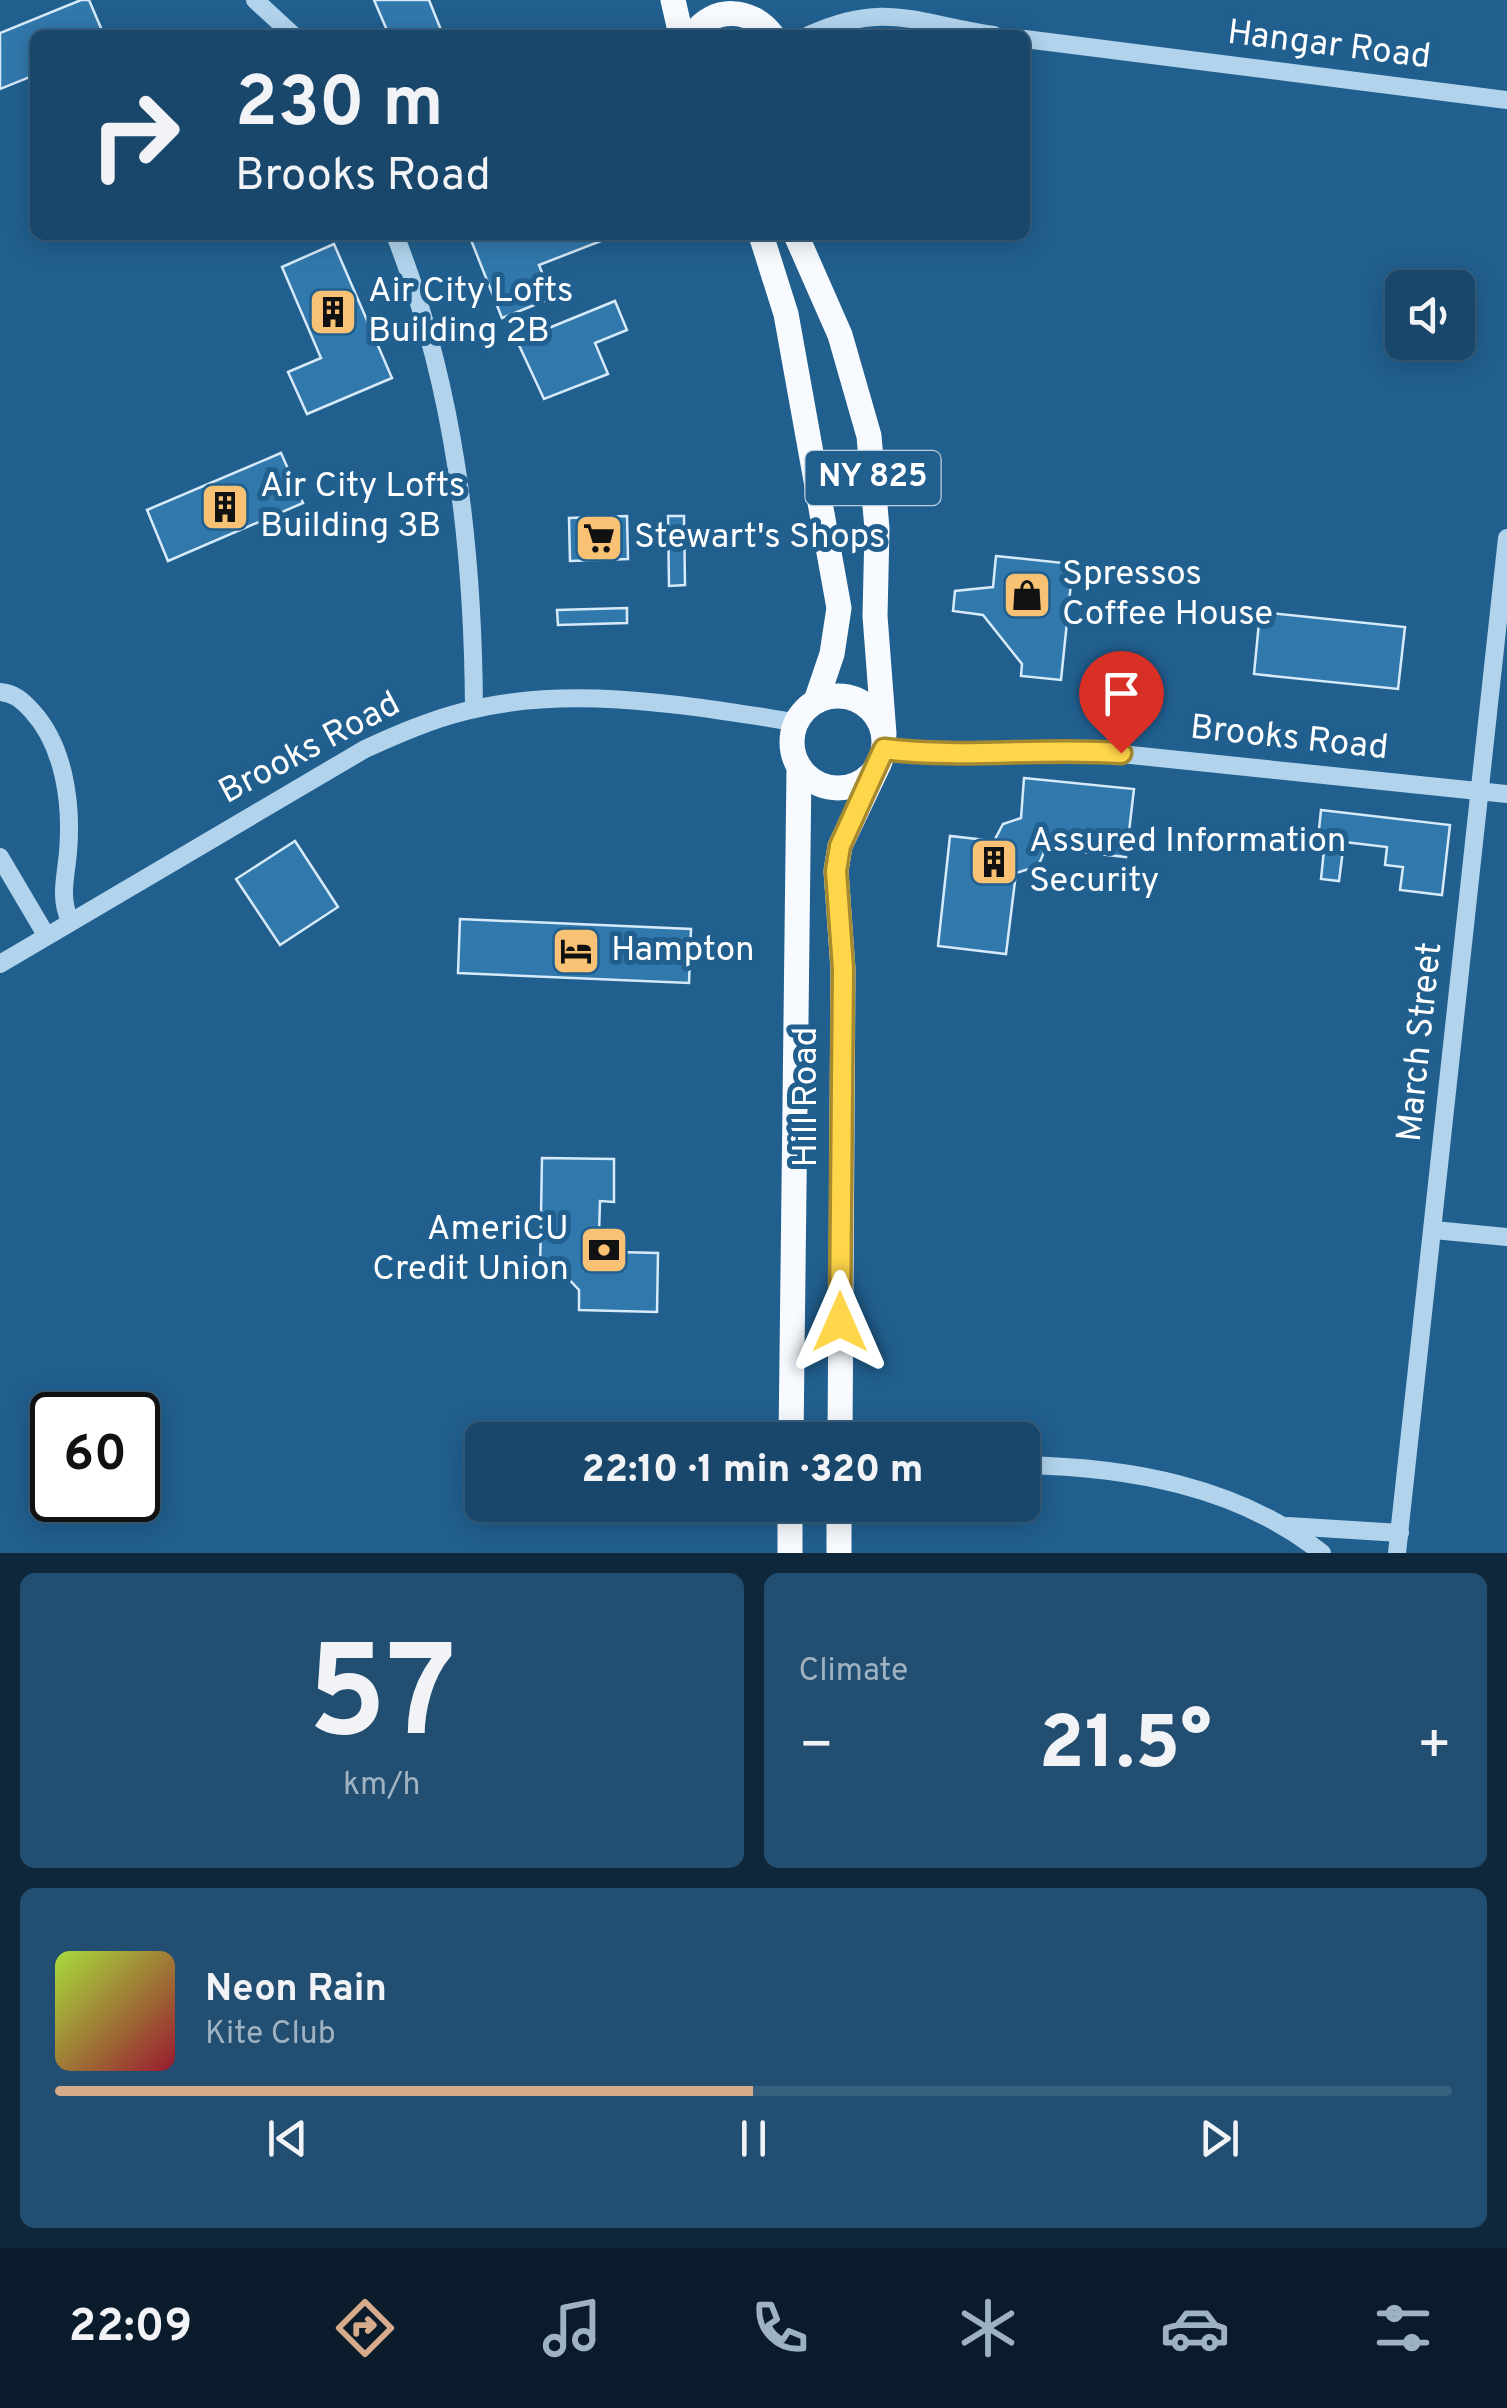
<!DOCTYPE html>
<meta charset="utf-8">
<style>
:root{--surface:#19476b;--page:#224e71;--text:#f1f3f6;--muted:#9fb2c1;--line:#375f7e;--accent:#d6ab8b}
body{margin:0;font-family:Overpass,sans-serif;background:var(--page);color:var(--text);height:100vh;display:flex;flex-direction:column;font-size:38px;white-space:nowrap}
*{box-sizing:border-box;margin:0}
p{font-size:32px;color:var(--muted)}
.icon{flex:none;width:55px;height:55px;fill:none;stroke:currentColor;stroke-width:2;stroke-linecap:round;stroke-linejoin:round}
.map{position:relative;height:1553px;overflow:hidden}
.sheet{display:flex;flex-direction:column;gap:20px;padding:20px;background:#0e273b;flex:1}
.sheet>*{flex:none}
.guide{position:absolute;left:30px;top:30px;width:1000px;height:210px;border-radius:15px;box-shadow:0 5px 25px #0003,0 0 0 2px var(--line);background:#19476b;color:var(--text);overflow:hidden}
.fabs{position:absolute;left:1385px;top:270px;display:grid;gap:20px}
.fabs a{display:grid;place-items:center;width:90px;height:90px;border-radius:15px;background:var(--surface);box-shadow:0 5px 25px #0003,0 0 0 2px var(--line);font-size:50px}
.speed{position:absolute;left:30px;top:1392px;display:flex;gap:20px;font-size:50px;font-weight:700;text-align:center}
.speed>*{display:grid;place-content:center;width:130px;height:130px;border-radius:50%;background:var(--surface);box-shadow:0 5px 25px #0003,0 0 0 2px var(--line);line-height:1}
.speed .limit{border:5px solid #111;border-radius:15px;background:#fff;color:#111}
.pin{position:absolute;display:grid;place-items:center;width:85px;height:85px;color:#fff;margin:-102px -42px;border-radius:50% 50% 50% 0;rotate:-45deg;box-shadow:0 0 10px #0007}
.pin .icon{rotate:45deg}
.me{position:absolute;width:110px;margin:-55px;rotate:0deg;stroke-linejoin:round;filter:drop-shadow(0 0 8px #0008)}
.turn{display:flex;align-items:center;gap:35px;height:210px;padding:0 40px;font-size:45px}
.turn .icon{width:130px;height:130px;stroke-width:2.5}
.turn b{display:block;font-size:70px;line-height:85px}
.big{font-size:75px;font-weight:800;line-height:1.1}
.sheet .tile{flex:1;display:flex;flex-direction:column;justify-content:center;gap:15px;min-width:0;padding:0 35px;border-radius:15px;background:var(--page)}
.sheet .dial{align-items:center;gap:0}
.dial b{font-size:130px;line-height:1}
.song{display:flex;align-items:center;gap:30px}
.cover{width:120px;height:120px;border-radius:15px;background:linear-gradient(135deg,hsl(80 70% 55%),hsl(350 70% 35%))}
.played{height:10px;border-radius:5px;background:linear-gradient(90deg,var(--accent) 50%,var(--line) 50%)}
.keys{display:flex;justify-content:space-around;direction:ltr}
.heat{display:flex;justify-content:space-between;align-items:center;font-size:55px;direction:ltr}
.sheet .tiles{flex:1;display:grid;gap:20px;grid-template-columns:1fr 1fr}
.tile:last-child{grid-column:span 2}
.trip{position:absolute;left:465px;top:1422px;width:575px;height:100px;border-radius:15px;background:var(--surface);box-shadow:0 5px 25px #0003,0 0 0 2px var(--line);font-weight:800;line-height:100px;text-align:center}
.tabs{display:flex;height:160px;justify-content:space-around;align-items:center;background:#0a1c2b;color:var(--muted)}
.tabs .icon{width:70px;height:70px}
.tabs .selected{color:var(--accent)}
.tabs b{font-size:45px;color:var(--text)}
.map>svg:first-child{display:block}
</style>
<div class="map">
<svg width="1507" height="1553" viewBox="0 0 1507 1553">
<rect width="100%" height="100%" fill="#215f8f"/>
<g fill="#3178ac" stroke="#d7eaf9" stroke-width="2.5">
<polygon points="81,0 89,0 104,35 35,35 35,75 0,89 0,33"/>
<polygon points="374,0 429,0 443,35 389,35"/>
<polygon points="469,235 614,235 614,236 539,265 552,298 502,318"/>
<polygon points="334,244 392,378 307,414 288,372 321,358 282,267"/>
<polygon points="615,301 627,330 595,343 608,374 544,399 517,341"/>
<polygon points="281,453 303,503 168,561 147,510"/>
<polygon points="627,516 628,559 570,561 569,518"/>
<polygon points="668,516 684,516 685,585 669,586"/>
<polygon points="996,556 1073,564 1061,680 1021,676 1022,664 983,615 953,611 955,591 993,587"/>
<polygon points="627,608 627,623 558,625 557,610"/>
<polygon points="1260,612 1405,627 1398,689 1254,674"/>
<polygon points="1024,778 1134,789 1126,857 1046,848 1038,866 1016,873 1006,954 938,946 950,836 994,841 1003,824 1021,818"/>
<polygon points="1321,810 1450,825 1442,895 1400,890 1403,867 1385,865 1387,847 1344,842 1339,881 1321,879 1325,840 1318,839"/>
<polygon points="295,841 338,907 280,945 236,879"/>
<polygon points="460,919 691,929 689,983 458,973"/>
<polygon points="542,1158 614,1159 614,1202 600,1201 599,1234 617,1252 658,1253 657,1312 579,1310 579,1290 561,1271 540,1271"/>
</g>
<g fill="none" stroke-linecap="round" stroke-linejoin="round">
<g stroke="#b1d3ec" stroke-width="18">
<polyline points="255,0 293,35"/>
<path d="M809,35c77,-35 108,-11 185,0"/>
<polyline points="1025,39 1507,100"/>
<path d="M395,235c60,152 78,312 79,474"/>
<path d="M0,692c14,1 22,8 32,19 33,36 40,94 36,141 -2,25 -9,45 2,69"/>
<polyline points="885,749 921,754 1082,750 1507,794"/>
<polyline points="0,857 46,935"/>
<path d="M0,964l365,-215c33,-15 65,-29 101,-38 105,-27 224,-5 329,11"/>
<polyline points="1434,1230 1507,1237"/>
<path d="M1022,1465c106,2 216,21 300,88"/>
<polyline points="1288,1526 1400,1533"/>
<polyline points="1397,1553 1507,538"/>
</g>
<g stroke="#f7fbff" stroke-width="25">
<polyline points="673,0 681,35"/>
<path d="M693,35c20,-30 59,-27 79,0"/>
<polyline points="761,235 786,314 839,608 832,654 816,701"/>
<polyline points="796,235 840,335 869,436 877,529 875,616 884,734"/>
<circle cx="838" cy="742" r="46"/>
<polyline points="791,1440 799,768"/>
<polyline points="840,1440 843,969 836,871 840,846 879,764"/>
<polyline points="790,1553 790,1505"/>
<polyline points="839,1553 839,1505"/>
</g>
</g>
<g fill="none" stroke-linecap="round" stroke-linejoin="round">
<g stroke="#a68a30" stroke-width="25">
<path id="route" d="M840,1322l3,-354 -7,-97 4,-25 44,-97c79,10 158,-2 237,4"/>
</g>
<use href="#route" stroke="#ffd54a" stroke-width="18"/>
</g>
<defs>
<g id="building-square" transform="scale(2.5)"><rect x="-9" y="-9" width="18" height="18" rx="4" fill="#f8c173" stroke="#215f8f"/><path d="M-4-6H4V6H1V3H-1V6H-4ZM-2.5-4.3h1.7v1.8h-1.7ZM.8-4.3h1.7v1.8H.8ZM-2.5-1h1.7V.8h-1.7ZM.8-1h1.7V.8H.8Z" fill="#111"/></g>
<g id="supermarket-square" transform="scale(2.5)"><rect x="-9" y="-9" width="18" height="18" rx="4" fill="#f8c173" stroke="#215f8f"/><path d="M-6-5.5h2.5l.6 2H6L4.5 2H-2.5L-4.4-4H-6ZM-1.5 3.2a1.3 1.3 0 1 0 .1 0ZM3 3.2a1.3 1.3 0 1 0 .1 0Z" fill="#111"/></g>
<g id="shop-square" transform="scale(2.5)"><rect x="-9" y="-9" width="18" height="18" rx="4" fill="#f8c173" stroke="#215f8f"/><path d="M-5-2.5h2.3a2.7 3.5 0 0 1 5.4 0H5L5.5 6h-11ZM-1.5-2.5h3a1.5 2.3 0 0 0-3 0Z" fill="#111"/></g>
<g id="hotel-square" transform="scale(2.5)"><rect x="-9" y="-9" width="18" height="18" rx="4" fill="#f8c173" stroke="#215f8f"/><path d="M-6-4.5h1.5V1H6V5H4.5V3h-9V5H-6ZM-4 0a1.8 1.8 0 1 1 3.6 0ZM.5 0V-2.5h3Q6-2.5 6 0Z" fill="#111"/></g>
<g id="bank-square" transform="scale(2.5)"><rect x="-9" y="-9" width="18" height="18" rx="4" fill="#f8c173" stroke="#215f8f"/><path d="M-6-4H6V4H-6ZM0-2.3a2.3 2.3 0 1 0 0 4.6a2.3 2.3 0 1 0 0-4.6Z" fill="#111"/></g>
</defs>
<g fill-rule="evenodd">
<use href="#building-square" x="333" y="312"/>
<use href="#building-square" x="225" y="507"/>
<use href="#supermarket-square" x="599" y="538"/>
<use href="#shop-square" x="1027" y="595"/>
<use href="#building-square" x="994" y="862"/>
<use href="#hotel-square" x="576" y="951"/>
<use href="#bank-square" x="604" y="1250"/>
</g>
<g text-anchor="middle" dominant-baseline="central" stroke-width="10" stroke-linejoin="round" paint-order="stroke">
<rect fill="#215f8f" stroke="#bccfdd" stroke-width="2.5" x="805.5" y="451" width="135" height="54" rx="8"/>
<g font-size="32" font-weight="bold" fill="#fff">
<text x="873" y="478">NY 825</text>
</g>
<g font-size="35" fill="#fff" stroke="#215f8f">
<text transform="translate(1329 46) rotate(7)">Hangar Road</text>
<text transform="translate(1289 739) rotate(6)">Brooks Road</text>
<text transform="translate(310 749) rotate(-28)">Brooks Road</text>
<text transform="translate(1421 1042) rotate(-84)">March Street</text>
<text transform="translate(807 1097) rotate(-90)">Hill Road</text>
</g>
<g font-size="35" fill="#fff" stroke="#215f8f" text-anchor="start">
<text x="368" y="292">Air City Lofts<tspan x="368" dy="40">Building 2B</tspan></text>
<text x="260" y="487">Air City Lofts<tspan x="260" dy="40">Building 3B</tspan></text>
<text x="634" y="538">Stewart's Shops</text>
<text x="1062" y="575">Spressos<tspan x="1062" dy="40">Coffee House</tspan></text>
<text x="1029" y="842">Assured Information<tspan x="1029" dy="40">Security</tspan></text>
<text x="611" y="951">Hampton</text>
<text x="569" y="1230" text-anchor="end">AmeriCU<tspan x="569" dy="40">Credit Union</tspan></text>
</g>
</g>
</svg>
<div class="fabs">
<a><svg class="icon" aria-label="sound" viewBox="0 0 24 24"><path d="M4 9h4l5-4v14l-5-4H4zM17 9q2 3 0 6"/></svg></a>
</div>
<div class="speed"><div class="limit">60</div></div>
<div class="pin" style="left:1121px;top:753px;background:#d93025"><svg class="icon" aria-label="arrive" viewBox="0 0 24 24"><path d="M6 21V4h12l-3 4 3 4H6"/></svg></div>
<svg class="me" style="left:840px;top:1322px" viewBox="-20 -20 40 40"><path d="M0-17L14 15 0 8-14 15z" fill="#ffd54a" stroke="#fff" stroke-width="4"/></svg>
<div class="trip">22:10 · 1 min · 320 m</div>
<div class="guide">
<div class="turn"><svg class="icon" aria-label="right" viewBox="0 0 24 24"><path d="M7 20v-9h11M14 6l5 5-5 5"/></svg><div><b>230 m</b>Brooks Road</div></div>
</div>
</div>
<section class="sheet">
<div class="tiles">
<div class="tile dial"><b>57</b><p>km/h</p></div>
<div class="tile"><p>Climate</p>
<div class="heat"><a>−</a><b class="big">21.5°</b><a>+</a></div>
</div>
<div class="tile">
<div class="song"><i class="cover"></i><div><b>Neon Rain</b><p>Kite Club</p></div></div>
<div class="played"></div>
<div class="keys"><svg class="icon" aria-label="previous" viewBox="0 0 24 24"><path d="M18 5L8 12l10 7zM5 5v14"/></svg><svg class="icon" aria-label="pause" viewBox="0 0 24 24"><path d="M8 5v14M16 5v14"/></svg><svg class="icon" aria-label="next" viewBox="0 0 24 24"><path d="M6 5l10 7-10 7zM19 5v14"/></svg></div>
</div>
</div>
</section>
<nav class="tabs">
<b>22:09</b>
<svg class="icon selected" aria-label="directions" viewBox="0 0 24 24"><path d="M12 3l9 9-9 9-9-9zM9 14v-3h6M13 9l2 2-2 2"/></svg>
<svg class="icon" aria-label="music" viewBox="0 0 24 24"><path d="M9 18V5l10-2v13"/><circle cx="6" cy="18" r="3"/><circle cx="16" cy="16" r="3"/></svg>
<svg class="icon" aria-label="phone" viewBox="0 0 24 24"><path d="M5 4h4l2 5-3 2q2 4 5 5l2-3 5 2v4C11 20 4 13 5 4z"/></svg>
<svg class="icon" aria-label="climate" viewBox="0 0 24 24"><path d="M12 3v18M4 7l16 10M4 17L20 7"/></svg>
<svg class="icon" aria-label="car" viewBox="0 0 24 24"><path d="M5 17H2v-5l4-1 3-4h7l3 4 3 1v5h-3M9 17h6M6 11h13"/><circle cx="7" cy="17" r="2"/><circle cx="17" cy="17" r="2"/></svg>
<svg class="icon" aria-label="filters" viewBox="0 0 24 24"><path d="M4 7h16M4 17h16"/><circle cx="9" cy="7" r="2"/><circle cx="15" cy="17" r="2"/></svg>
</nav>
